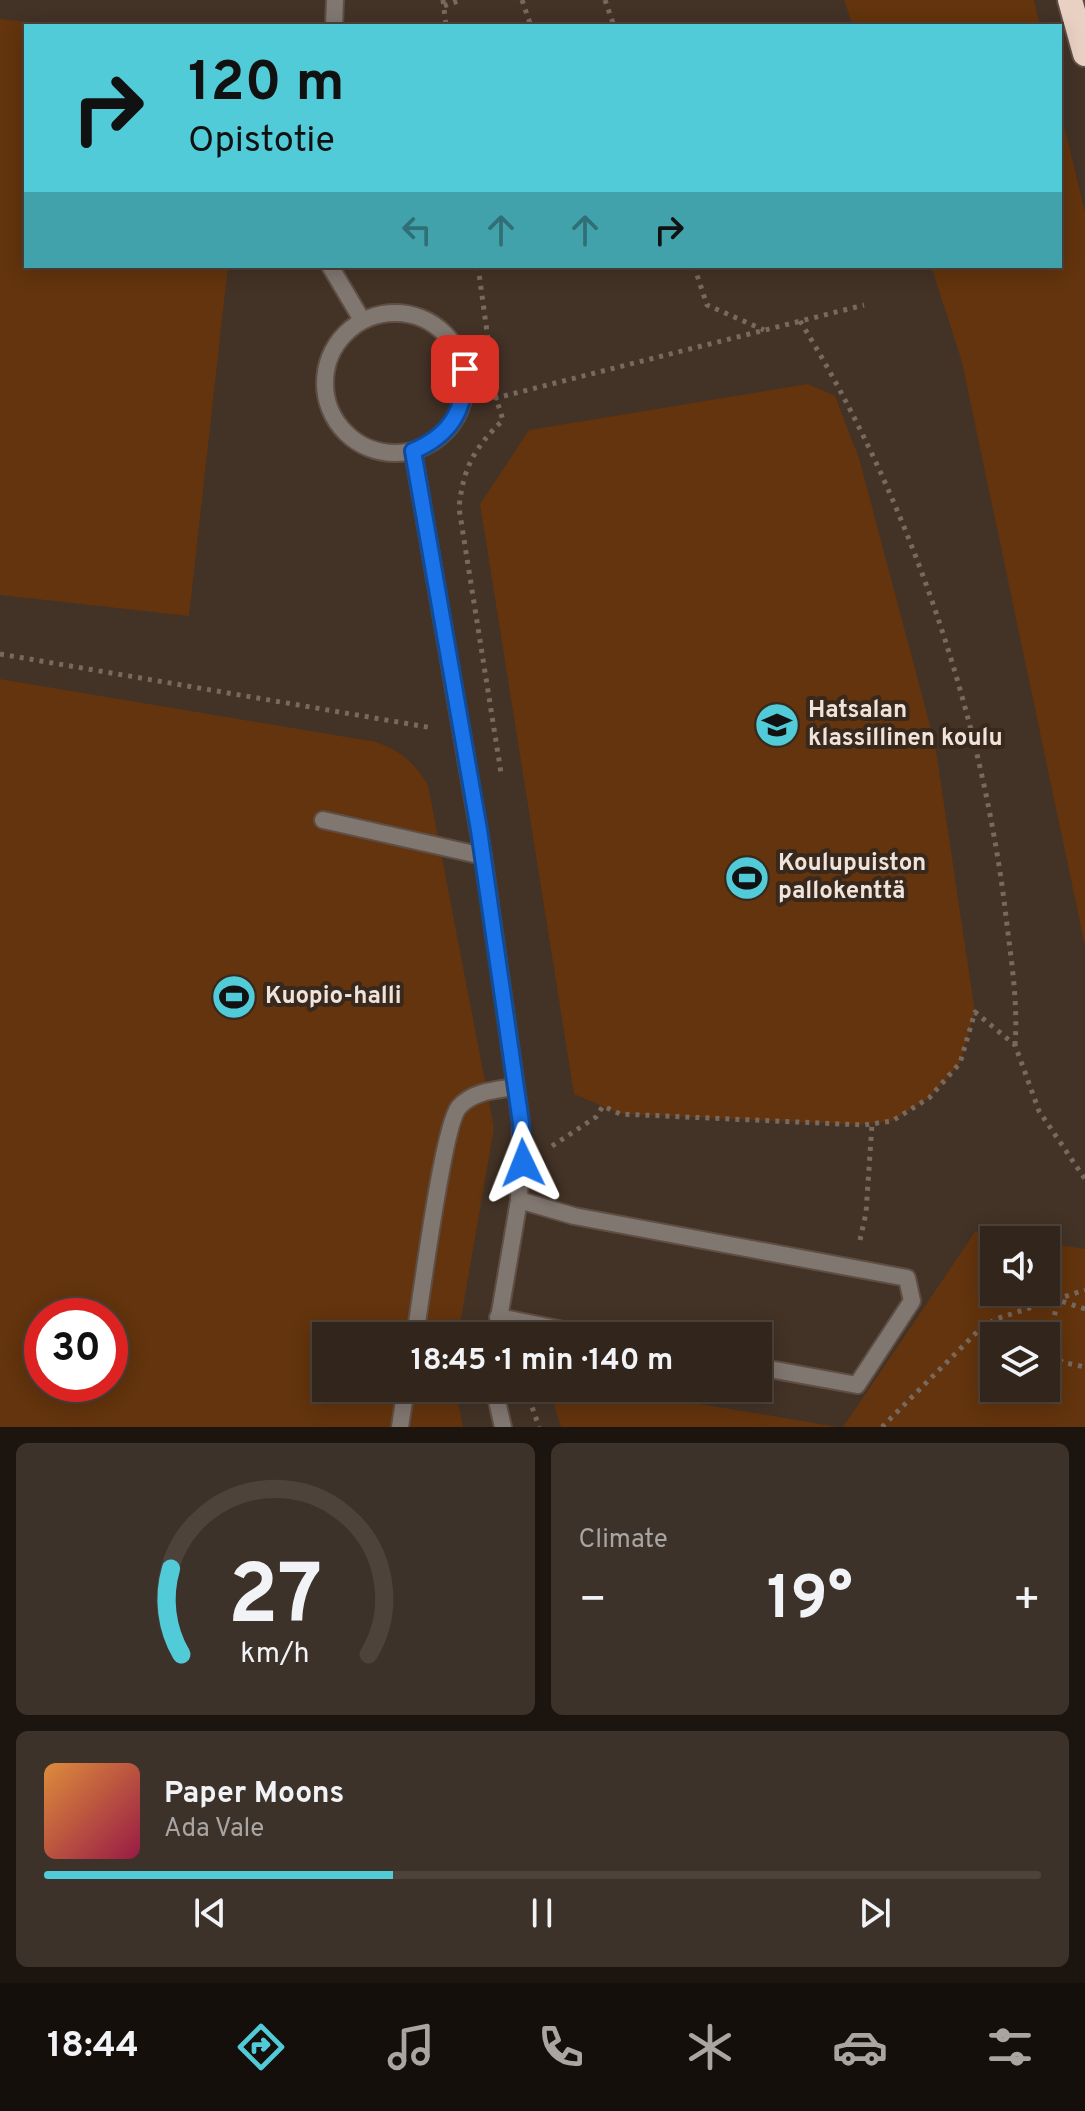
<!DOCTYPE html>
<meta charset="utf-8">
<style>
:root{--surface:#32261c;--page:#3d3229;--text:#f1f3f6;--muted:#a8a5a3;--line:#4d433b;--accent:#52cbd8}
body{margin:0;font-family:Overpass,sans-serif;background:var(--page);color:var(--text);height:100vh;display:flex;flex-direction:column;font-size:30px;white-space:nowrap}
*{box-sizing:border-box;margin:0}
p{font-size:26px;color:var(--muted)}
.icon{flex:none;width:44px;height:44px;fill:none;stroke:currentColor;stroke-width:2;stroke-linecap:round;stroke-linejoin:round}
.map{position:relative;height:1427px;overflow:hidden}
.details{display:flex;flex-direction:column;gap:16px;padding:16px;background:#1c150f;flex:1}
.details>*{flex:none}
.guide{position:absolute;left:24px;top:24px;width:1038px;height:244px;border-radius:0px;box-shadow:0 4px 20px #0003,0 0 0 2px var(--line);background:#52cbd8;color:#111;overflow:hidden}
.controls{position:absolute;left:980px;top:1226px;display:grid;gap:16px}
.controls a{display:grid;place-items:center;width:80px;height:80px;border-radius:0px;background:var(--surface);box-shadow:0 4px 20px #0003,0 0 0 2px var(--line);font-size:40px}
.speed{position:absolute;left:24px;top:1298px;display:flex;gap:16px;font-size:40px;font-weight:700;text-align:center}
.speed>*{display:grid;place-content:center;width:104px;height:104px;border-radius:50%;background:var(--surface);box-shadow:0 4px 20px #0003,0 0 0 2px var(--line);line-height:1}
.speed .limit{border:12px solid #d22;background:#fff;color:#111}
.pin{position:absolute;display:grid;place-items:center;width:68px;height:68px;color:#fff;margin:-34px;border-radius:16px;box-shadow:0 4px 12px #0006}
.me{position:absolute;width:88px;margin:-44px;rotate:358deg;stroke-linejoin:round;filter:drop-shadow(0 0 6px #0008)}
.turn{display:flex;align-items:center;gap:28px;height:168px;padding:0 32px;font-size:36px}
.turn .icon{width:104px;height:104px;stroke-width:2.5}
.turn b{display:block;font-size:56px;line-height:68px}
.lanes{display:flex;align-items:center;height:76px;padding:0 32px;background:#0003;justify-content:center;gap:40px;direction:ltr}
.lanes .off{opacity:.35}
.big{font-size:60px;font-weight:700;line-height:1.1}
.details .widget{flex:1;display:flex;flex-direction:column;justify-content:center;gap:12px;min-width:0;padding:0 28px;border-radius:12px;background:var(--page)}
.details .dial{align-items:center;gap:0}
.dial svg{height:208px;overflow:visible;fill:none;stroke:var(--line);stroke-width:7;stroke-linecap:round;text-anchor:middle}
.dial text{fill:var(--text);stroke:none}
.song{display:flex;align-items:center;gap:24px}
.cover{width:96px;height:96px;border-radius:12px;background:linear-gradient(135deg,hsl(30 70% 55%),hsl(340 70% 35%))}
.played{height:8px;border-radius:4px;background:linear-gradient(90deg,var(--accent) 35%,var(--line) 35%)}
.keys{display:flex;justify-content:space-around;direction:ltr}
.heat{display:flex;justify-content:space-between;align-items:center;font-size:44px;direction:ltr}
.details .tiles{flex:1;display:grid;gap:16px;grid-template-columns:1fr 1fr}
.widget:last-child{grid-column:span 2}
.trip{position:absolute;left:312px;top:1322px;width:460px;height:80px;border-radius:0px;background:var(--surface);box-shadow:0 4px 20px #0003,0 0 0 2px var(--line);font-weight:700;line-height:80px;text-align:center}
.tab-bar{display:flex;height:128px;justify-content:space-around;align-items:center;background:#140f0b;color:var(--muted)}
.tab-bar .icon{width:56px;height:56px}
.tab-bar .on{color:var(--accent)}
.tab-bar b{font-size:36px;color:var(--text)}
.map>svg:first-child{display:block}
</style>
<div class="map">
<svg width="1085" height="1427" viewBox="0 0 1085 1427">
<rect width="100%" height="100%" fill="#433226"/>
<g fill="#63340d" fill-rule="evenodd">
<polygon points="844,0 1034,0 1040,26 853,26"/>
<polygon points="0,19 66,26 26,26 26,266 228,266 189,616 0,595"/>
<polygon points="1060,108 1085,213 1085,946 962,362 931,266 1060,266"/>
<polygon points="808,384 835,396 859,458 935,744 975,1012 960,1063 929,1098 892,1121 864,1125 620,1114 574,1094 480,504 529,430"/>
<path d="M0,679l376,63c26,10 37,19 52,43l66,343 -36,208h-132v52h129l8,39h-463zM42,1316h68v68h-68z"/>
<path d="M975,1232l52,8h-33v52h52v-49l39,6v178h-242zM1046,1336v52h-52v-52z"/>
<polygon points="549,1388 604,1388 838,1427 561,1427"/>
</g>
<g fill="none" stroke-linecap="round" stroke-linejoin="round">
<g stroke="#5f4e43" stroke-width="20">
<g id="lane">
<polyline points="334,26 335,0"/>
<polyline points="330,266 362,320"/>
<polyline points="323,820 483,856"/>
<polyline points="519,1200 574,1216 907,1278 912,1301 857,1385 758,1367"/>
<polyline points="498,1317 593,1336"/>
<path d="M415,1336c6,-36 28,-212 44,-229 14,-16 37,-17 56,-20"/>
<polyline points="400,1427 406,1388"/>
</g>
</g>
<g stroke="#5f4e43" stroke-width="20">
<g id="street">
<circle cx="395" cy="383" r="70"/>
<polyline points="413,451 483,856 521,1123 519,1200 496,1336"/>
<polyline points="494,1388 503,1427"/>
</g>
</g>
<g stroke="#5f4e43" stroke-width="28">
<polyline id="highway" points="1070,0 1085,54"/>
</g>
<g stroke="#78695f" stroke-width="5" stroke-dasharray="4 6" stroke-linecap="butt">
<polyline points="443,0 446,26"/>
<polyline points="522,0 531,26"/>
<polyline points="605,0 614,26"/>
<polyline points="444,6 461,0"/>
<path d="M478,266l18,132 7,22c-30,29 -40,49 -44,88l42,265"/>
<polyline points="694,266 707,305 764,330"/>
<path d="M800,321c109,176 184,398 207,604 5,40 11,80 8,120"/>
<polyline points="465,391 496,398 864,305"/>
<polyline points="0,654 433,728"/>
<polyline points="552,1146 596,1117 603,1106 620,1114 864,1125 892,1121 929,1098 960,1063 975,1012 1015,1045 1039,1111 1085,1179"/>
<polyline points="860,1240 866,1213 872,1124"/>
<path d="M1085,1309l-27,-9c-5,23 -13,43 4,62l23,5"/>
<polyline points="529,1398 539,1427"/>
<polyline points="882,1427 977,1332 996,1319 1085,1290"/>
</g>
<use href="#lane" stroke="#817771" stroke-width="16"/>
<use href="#street" stroke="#817771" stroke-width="16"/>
<use href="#highway" stroke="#e8d1c3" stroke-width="24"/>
</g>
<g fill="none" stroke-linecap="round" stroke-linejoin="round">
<g stroke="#114b97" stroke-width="20">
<path id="route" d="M465,369c1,40 -14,66 -52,82l66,379 42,293 2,40"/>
</g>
<use href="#route" stroke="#1a73e8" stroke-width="14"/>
</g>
<defs>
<g id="school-disc" transform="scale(2.3)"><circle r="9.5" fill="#52cbd8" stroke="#39281c"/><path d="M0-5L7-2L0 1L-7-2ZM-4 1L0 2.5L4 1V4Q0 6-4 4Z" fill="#111"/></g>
<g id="stadium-disc" transform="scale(2.3)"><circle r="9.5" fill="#52cbd8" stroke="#39281c"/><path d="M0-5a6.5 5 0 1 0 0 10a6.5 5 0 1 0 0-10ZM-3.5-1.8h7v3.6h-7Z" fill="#111"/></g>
</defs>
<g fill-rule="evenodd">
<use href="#school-disc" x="777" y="725"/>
<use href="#stadium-disc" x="747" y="878"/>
<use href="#stadium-disc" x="234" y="997"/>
</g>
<g text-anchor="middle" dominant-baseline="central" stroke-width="8" stroke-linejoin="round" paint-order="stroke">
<g font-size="24" font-weight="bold" fill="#efe4dc" stroke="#39281c" text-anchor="start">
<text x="808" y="711">Hatsalan<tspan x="808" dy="28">klassillinen koulu</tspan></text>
<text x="778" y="864">Koulupuiston<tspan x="778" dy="28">pallokenttä</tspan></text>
<text x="265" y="997">Kuopio-halli</text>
</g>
</g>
</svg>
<div class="controls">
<a><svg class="icon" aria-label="sound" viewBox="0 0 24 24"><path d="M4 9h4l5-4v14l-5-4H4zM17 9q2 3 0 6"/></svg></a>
<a><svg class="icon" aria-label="layers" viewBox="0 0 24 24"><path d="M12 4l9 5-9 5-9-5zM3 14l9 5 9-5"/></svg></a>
</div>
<div class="speed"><div class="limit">30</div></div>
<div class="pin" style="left:465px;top:369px;background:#d93025"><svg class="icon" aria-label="arrive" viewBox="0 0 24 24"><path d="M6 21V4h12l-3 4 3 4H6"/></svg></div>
<svg class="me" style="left:523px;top:1163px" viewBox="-20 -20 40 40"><path d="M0-17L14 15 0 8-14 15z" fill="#1a73e8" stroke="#fff" stroke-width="4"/></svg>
<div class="trip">18:45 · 1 min · 140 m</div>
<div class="guide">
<div class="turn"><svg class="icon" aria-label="right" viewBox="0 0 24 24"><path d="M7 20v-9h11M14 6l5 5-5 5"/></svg><div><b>120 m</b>Opistotie</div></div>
<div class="lanes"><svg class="icon off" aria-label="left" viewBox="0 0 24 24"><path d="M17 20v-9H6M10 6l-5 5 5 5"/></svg><svg class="icon off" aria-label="ahead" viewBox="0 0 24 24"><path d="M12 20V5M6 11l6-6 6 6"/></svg><svg class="icon off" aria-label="ahead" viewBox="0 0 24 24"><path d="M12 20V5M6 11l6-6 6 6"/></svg><svg class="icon" aria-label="right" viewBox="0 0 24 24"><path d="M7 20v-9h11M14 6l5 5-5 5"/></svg></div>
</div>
</div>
<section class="details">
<div class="tiles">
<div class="widget dial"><svg viewBox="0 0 100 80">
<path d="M14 69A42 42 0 1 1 86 69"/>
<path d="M14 69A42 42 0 0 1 10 36" stroke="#52cbd8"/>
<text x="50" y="56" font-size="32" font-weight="700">27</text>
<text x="50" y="72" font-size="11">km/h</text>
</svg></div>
<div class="widget"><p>Climate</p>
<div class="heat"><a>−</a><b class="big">19°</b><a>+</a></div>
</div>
<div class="widget">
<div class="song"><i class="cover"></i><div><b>Paper Moons</b><p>Ada Vale</p></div></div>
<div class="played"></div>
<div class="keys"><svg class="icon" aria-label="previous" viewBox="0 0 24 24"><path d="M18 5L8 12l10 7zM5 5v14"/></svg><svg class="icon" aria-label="pause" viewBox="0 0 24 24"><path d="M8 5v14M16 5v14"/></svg><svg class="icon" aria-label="next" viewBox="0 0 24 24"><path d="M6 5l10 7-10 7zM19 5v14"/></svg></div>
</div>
</div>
</section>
<nav class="tab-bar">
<b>18:44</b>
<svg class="icon on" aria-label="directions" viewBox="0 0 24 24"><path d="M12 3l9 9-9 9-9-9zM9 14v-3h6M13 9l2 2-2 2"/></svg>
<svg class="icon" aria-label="music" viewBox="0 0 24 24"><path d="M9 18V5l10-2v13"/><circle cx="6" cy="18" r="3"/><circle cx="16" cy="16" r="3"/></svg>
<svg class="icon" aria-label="phone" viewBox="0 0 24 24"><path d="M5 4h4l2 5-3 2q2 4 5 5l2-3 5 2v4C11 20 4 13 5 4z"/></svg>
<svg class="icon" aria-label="climate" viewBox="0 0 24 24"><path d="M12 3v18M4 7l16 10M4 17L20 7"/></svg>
<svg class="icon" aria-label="car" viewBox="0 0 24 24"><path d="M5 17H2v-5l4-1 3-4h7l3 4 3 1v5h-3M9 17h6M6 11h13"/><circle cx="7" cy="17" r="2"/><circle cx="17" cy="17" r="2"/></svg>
<svg class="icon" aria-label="filters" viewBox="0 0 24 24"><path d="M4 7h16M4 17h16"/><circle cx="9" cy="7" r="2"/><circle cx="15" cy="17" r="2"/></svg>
</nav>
